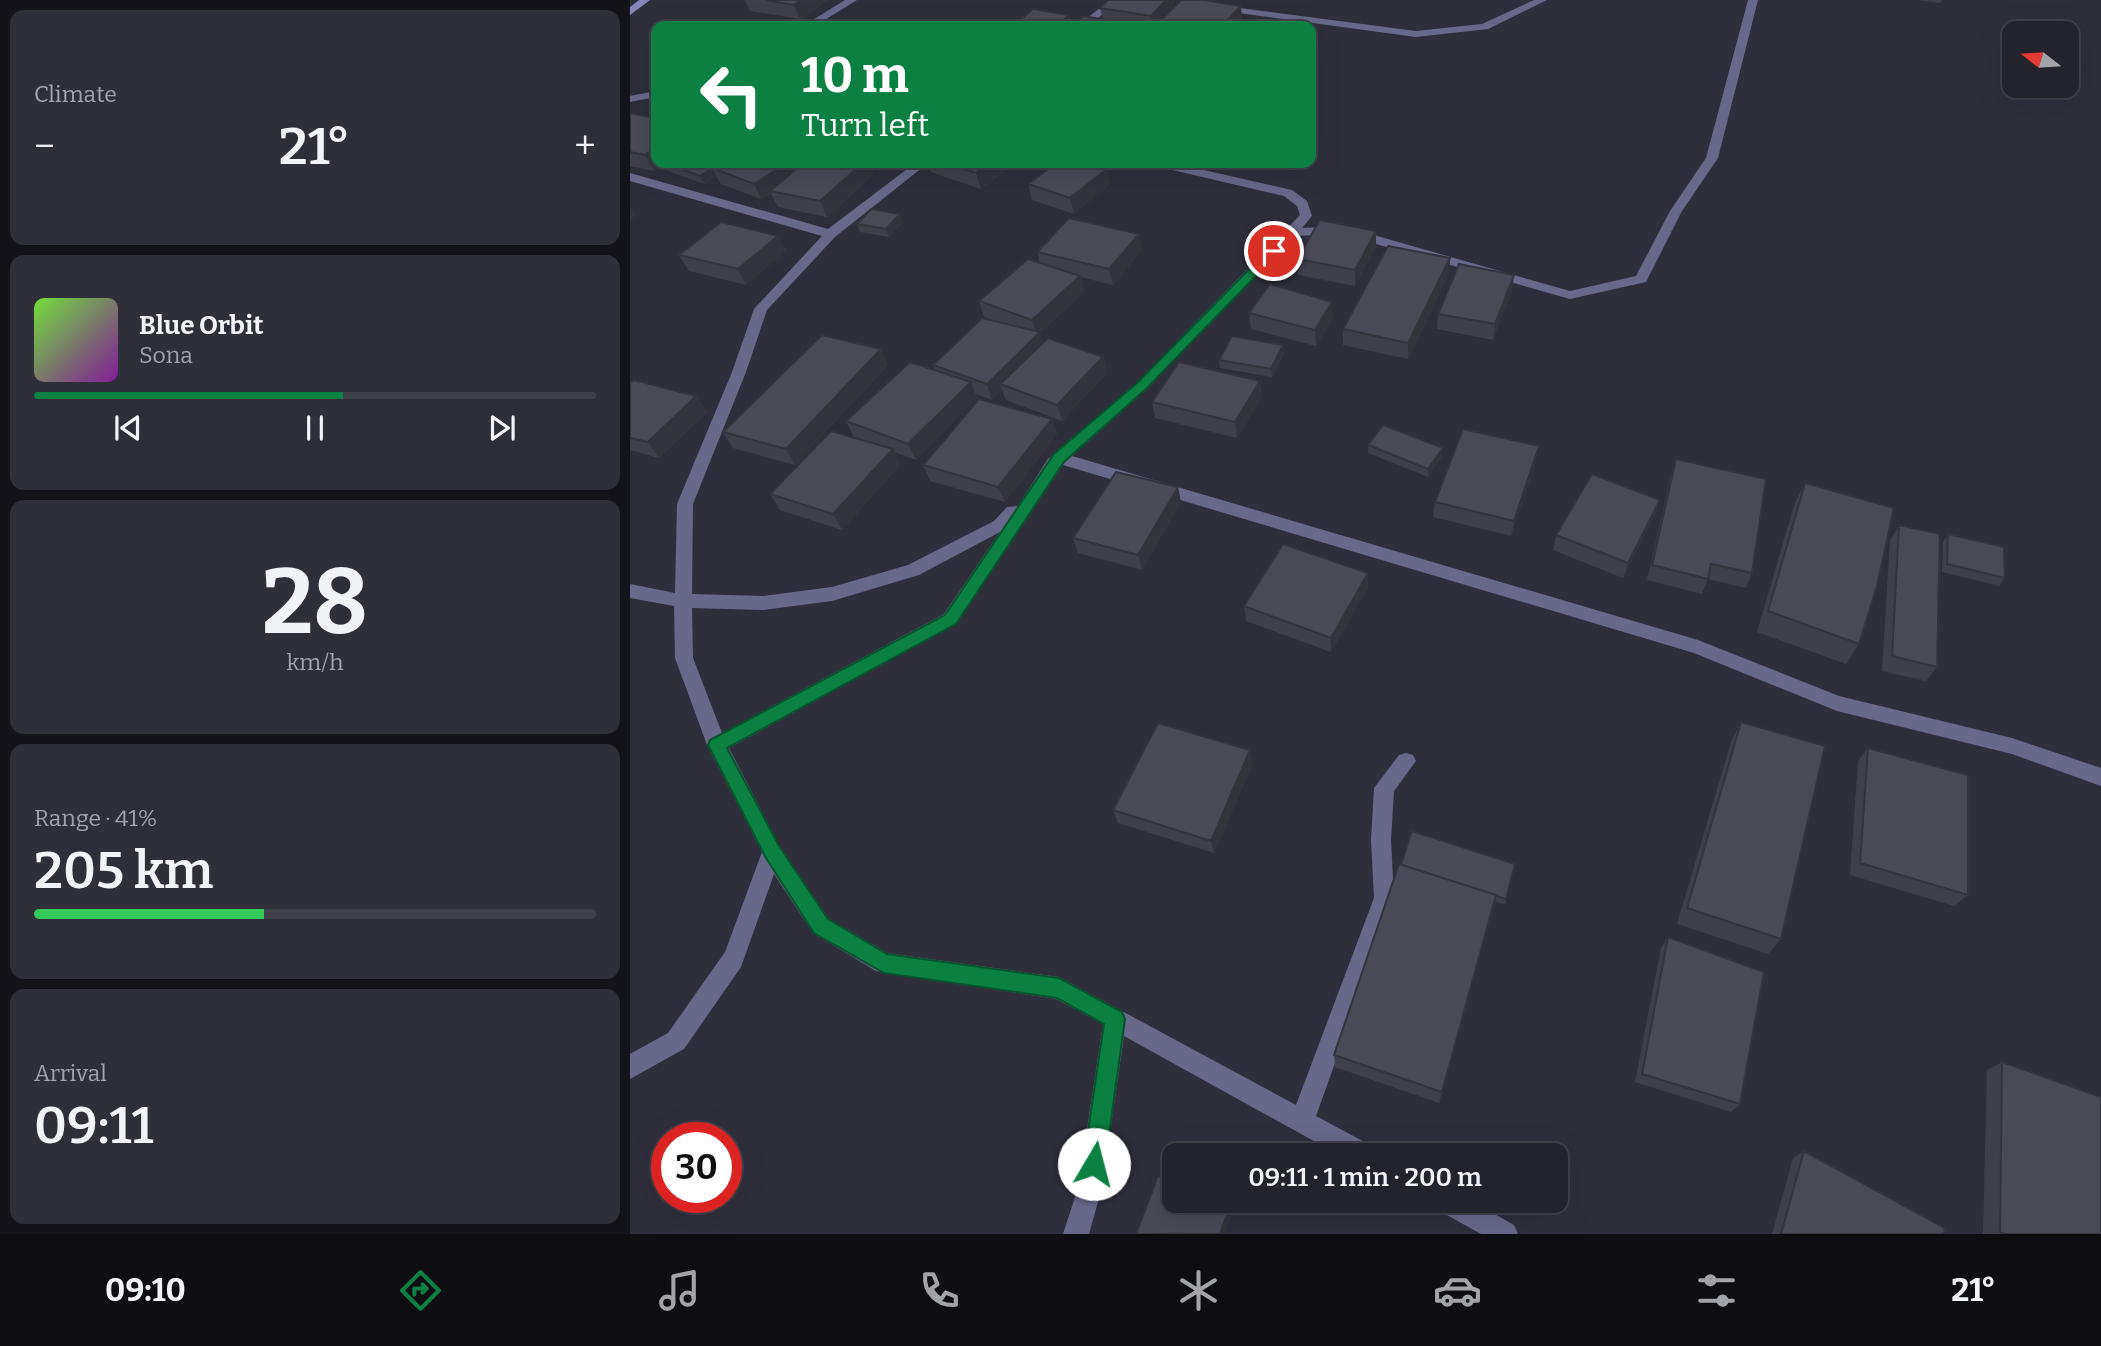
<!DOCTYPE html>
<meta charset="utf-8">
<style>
:root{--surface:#23232d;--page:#2f2f39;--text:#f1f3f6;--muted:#a3a4aa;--line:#404049;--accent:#0b8043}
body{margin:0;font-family:Bitter,serif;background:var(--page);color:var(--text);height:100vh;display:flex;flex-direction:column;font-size:26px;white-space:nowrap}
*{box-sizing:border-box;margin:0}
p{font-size:23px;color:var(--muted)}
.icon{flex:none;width:38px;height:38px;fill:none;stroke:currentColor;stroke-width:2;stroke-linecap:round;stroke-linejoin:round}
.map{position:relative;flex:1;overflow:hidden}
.side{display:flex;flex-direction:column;gap:10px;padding:10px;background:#131319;width:630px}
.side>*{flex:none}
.hud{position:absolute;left:21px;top:21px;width:665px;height:147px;border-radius:14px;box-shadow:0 7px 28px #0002,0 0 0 2px var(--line);background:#0b8043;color:#fff;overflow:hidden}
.needle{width:46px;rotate:287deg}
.fabs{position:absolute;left:1372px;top:21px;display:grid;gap:14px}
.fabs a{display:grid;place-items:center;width:77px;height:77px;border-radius:14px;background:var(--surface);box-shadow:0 7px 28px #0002,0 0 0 2px var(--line);font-size:35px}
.speed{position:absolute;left:21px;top:1122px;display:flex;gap:14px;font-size:35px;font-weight:700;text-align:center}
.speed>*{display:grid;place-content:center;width:91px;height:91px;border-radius:50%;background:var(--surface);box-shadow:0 7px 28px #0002,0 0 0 2px var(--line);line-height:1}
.speed .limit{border:10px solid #d22;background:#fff;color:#111}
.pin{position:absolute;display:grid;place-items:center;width:60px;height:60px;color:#fff;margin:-30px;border:4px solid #fff;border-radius:50%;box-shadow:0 2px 7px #0007}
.me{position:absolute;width:77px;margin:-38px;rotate:8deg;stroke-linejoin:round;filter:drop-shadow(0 0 5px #0008)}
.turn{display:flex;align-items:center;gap:24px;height:147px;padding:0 35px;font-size:32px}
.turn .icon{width:91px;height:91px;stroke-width:2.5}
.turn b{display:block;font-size:49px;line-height:60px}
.big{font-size:52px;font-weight:600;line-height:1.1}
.side .tile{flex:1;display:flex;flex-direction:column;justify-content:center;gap:10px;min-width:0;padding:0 24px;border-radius:14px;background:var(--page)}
.side .dial{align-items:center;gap:0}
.dial b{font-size:91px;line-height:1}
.song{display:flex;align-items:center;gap:21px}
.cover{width:84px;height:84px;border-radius:10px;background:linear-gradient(135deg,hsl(100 70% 55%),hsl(290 70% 35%))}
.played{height:7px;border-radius:4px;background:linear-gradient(90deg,var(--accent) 55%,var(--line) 55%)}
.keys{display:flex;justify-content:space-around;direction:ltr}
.heat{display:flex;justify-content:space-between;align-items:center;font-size:38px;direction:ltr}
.charge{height:10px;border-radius:5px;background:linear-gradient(90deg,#34c759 41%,var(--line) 0)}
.trip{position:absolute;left:532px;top:1143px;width:406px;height:70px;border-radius:14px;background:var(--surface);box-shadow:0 7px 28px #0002,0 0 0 2px var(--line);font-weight:600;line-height:70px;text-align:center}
.menu{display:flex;height:112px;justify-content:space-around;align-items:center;background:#0e0e12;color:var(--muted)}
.menu .icon{width:49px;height:49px}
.menu .active{color:var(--accent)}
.menu b{font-size:32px;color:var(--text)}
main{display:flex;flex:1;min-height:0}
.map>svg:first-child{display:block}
</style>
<main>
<section class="side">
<div class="tile"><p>Climate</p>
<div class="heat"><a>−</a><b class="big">21°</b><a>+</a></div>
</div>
<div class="tile">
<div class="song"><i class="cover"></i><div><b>Blue Orbit</b><p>Sona</p></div></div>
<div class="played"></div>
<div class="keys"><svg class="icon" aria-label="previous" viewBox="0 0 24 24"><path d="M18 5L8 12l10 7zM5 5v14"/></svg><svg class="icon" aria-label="pause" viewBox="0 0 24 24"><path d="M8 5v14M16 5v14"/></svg><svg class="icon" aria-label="next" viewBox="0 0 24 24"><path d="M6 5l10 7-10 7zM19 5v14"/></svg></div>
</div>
<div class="tile dial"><b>28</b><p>km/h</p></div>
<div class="tile"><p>Range · 41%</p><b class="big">205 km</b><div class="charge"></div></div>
<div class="tile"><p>Arrival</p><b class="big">09:11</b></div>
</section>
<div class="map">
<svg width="1471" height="1234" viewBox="0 0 1471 1234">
<rect width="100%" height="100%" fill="#2f2f3c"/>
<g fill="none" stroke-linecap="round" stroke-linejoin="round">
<g fill="#68688a" fill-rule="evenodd">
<polygon points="215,0 227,0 185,26 173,26"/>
<polygon points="480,0 491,0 458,26 447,26"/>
<polygon points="549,0 786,31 852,24 904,0 917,0 858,29 786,37 572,8"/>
<path d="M1118,0h10l-40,158 -36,53 -36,71 -76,17 -229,-65 -47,2 -147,153 -75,67 626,184 141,56 173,42 89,30v18l-89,-32 -175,-43 -143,-58 -631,-188 -107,159 -227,124 50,97 50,74 58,34 172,24 237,128 78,-207 -3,-58 3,-52 25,-33 7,-2 7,2 3,6 -22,30 -3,49 3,58 -78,218 56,30 3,9h-36l-215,-119 -22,152 -13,46h-26l15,-46 25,-164 -47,-25 -180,-28 -63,-38 -39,-59 -33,93 -57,82 -54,30v-25l38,-21 57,-81 37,-100 -55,-107 -32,-87 -1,-52 -44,-8v-14l45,9 2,-89 55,-132 22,-63 68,-73 -192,-55v-8l198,56 87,-66h13l-93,74 -68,73 -21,62 -53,132 -1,90 71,2 69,-9 76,-22 86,-44 13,-14 11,-1 30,-47 89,-76 163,-168 -3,-9 -13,-10 -129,-30 -2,-3h20l119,27 15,11 5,15 -10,12 40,-2 228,65 66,-15 34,-65 36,-53zM370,532l-56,82 -222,119 -29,-75 -1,-50 71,2 69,-9 87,-26z"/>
<polygon points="26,91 26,97 0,102 0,96"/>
<polygon points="803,1200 840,1200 884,1225 888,1234 851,1234 806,1209"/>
</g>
<polygon fill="#8786bc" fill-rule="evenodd" points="9,0 20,0 0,15 0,7"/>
</g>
<g fill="#40404b">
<polygon points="115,0 198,0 170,19 120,11"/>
<polygon points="478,0 544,0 545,6 612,21 607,26 529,26 528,25 527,26 441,26 473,19 470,8"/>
<polygon points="1287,0 1312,0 1310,3"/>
<polygon points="26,105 26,163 238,163 243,175 197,217 148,207 141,193 131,199 91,184 86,176 74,184 38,171 34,163 24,171 0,166 0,113 25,118 20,108"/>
<polygon points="298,163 383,163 384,165 351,189 301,172"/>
<polygon points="398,184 480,184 444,214 402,200"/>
<polygon points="273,222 259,237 230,232 227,224"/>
<polygon points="746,231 746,246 725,286 668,275 667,259"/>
<polygon points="509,234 512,250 483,285 451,277 454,292 410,333 413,343 473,357 477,373 432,421 376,400 372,390 362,400 345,394 347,398 286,460 264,452 270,465 212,530 150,510 140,494 224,437 216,421 305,371 303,365 372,323 354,317 349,301 410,263 407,252"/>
<polygon points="148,236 156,251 116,285 59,271 49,255"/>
<polygon points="820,258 819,274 778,359 713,345 713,329"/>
<polygon points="884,275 882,290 863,340 807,329 808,314"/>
<polygon points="619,313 703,318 686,346 621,329"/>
<polygon points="653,345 654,353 642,377 590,368 589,360"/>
<polygon points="258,365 165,465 103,448 93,432"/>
<polygon points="630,381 632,397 607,438 525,418 522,402"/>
<polygon points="0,383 66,396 77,412 29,458 0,450"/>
<polygon points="422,419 427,434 375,502 300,481 293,465"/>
<polygon points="738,445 812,456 798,477 738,453"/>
<polygon points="1046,459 1122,573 1116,588 1078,579 1072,594 1017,580 1041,475"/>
<polygon points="906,462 881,536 803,517 805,502"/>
<polygon points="1175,483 1229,644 1216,664 1127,632 1164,505"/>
<polygon points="551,502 512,570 448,553 443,538"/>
<polygon points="1025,515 993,578 923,550 926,535"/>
<polygon points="1269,525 1307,667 1296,681 1252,671 1260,540"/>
<polygon points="1318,534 1375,578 1369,586 1312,572 1313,542"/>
<polygon points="738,588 701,652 616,621 614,606"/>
<polygon points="1111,722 1151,939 1138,954 1047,924 1101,742"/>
<polygon points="1238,748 1338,895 1324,906 1220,875 1228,761"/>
<polygon points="623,763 584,853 488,823 483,810"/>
<polygon points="885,864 875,905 864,901 809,1103 705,1067 704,1055 771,865"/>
<polygon points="1038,937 1110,1104 1101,1112 1005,1082 1031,948"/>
<polygon points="1372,1062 1471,1234 1353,1234 1357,1070"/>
<polygon points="1174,1151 1314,1234 1142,1234 1163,1158"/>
</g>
<g fill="#34343d">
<polygon points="171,0 198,0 170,19 164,5"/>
<polygon points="536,0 544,0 545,8 528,23 528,25 527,26 522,26 521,16"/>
<polygon points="611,6 612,21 607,26 592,26"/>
<polygon points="439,15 441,23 437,26 427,26"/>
<polygon points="26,147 26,163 35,163 24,171 15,155"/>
<polygon points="157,163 189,163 140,191 141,193 131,199 124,184"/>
<polygon points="233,163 238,163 243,175 197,217 190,201"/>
<polygon points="361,163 383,163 384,165 351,189 346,173"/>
<polygon points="82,168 86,176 74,184 70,176"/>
<polygon points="477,169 480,184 444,214 440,198"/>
<polygon points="0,206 6,216 0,221"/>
<polygon points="270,214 273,222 259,237 256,229"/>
<polygon points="746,231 746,246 725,286 725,270"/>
<polygon points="509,234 512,250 483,285 479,269"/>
<polygon points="148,236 156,251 116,285 108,269"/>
<polygon points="820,258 819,274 778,359 778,343"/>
<polygon points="884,275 882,290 863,340 865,324"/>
<polygon points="450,276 454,292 410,333 415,348 370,384 372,390 362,400 357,384 407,335 402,320"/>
<polygon points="702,302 703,318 686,346 685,330"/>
<polygon points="653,345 654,353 642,377 641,369"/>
<polygon points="251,349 258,365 165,465 156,449"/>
<polygon points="473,357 477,373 432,421 427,405"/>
<polygon points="630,381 632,397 607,438 605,422"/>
<polygon points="341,382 347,398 286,460 278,444"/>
<polygon points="66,396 77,412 29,458 18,442"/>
<polygon points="422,419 427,434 375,502 368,487"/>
<polygon points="909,446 906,462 881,536 884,521"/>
<polygon points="813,448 812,456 798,477 798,469"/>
<polygon points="263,449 270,465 212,530 203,514"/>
<polygon points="548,487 551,502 512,570 508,555"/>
<polygon points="1030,500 1025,515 993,578 998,563"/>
<polygon points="738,573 738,588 701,652 701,638"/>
<polygon points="620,750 623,763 584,853 581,841"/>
<polygon points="601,1202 604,1208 595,1234 590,1234"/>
</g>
<g fill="#4a4a57" stroke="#34343d" stroke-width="2">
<polygon points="136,0 171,0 164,5"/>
<polygon points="478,0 536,0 521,16 470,8"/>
<polygon points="551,0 574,0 611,6 592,26 549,26 528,23"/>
<polygon points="403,9 439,15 427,26 383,26"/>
<polygon points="453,16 511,26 441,26"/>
<polygon points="218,21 256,26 211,26"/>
<polygon points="26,105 26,110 20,108"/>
<polygon points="0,113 26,118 26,147 15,155 0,152"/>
<polygon points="34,163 91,163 70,176"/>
<polygon points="92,163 157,163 124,184 82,168"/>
<polygon points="173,163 233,163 190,201 140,191"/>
<polygon points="315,163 361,163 346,173"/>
<polygon points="426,163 457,163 477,169 440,198 398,184"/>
<polygon points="241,209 270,214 256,229 227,224"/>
<polygon points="439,218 509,234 479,269 407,252"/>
<polygon points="690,220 746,231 725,270 667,259"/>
<polygon points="91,222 148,236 108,269 49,255"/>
<polygon points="758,246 820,258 778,343 713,329"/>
<polygon points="398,259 450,276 402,320 349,301"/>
<polygon points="829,264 884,275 865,324 808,314"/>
<polygon points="640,284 702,302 685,330 619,313"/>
<polygon points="352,318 410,332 357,384 303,365"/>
<polygon points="192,335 251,349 156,449 93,432"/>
<polygon points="602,336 653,345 641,369 589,360"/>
<polygon points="418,338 473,357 427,405 370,384"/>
<polygon points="280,362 341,382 278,444 216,421"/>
<polygon points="549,362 630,381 605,422 522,402"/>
<polygon points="4,380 66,396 18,442 0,438 0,383"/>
<polygon points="349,399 422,419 368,487 293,465"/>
<polygon points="753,425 813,448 798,469 738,445"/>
<polygon points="833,429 909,446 884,521 805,502"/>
<polygon points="201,431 263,449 203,514 140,494"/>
<polygon points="1046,459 1136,479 1122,573 1081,564 1078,579 1022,565"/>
<polygon points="486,472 548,487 508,555 443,538"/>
<polygon points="962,474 1030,500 998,563 926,535"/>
<polygon points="1175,483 1264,508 1247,586 1229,644 1138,611"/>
<polygon points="1269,525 1310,534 1307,667 1262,656"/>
<polygon points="1318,534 1374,547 1375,578 1317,564"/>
<polygon points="653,544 738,573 701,638 614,606"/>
<polygon points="1111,722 1195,746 1151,939 1057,908"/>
<polygon points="528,723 620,750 581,841 483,810"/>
<polygon points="1238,748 1338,775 1338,895 1230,863"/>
<polygon points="782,831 885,864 876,899 771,865"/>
<polygon points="769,864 866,895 812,1092 704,1055"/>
<polygon points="1038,937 1134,972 1110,1104 1012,1074"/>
<polygon points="1372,1062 1471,1097 1471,1234 1374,1234 1370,1232"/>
<polygon points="1174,1151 1315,1228 1314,1234 1151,1234"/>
<polygon points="528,1176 544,1182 544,1200 596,1200 601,1202 590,1234 506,1234"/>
</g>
<polygon fill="#0b8043" stroke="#07532c" stroke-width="2" points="639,249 650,251 516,389 434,462 326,624 97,748 149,846 198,919 257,954 429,978 492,1012 495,1019 475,1164 472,1172 464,1175 456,1172 453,1164 474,1024 427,998 254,973 184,933 136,858 78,745 80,740 315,615 424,454 507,383"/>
</svg>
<div class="fabs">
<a><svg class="needle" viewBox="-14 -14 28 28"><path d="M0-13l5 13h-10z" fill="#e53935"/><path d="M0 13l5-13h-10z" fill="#a3a4aa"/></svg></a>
</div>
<div class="speed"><div class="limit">30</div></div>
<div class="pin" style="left:644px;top:251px;background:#d93025"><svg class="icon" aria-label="arrive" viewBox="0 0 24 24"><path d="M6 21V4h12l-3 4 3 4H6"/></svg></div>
<svg class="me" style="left:464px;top:1164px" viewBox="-20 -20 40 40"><circle r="19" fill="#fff"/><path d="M0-13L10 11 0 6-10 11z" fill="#0b8043"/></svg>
<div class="trip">09:11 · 1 min · 200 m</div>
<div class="hud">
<div class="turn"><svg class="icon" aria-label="left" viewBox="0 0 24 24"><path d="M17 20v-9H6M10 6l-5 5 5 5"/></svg><div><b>10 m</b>Turn left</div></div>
</div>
</div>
</main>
<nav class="menu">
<b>09:10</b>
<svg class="icon active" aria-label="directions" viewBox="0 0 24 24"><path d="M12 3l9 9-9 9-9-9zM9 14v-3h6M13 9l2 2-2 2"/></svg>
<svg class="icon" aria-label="music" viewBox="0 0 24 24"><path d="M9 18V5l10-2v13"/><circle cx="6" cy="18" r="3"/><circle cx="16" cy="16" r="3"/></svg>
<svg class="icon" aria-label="phone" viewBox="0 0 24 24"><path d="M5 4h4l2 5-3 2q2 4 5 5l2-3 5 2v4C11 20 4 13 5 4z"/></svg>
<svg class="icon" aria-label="climate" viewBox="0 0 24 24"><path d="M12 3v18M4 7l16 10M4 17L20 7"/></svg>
<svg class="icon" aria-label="car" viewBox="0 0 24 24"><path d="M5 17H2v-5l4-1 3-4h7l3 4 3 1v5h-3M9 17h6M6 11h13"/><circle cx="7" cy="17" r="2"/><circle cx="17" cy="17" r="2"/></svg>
<svg class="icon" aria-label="filters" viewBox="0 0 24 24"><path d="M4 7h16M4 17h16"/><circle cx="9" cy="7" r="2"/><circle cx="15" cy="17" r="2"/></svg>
<b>21°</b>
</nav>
